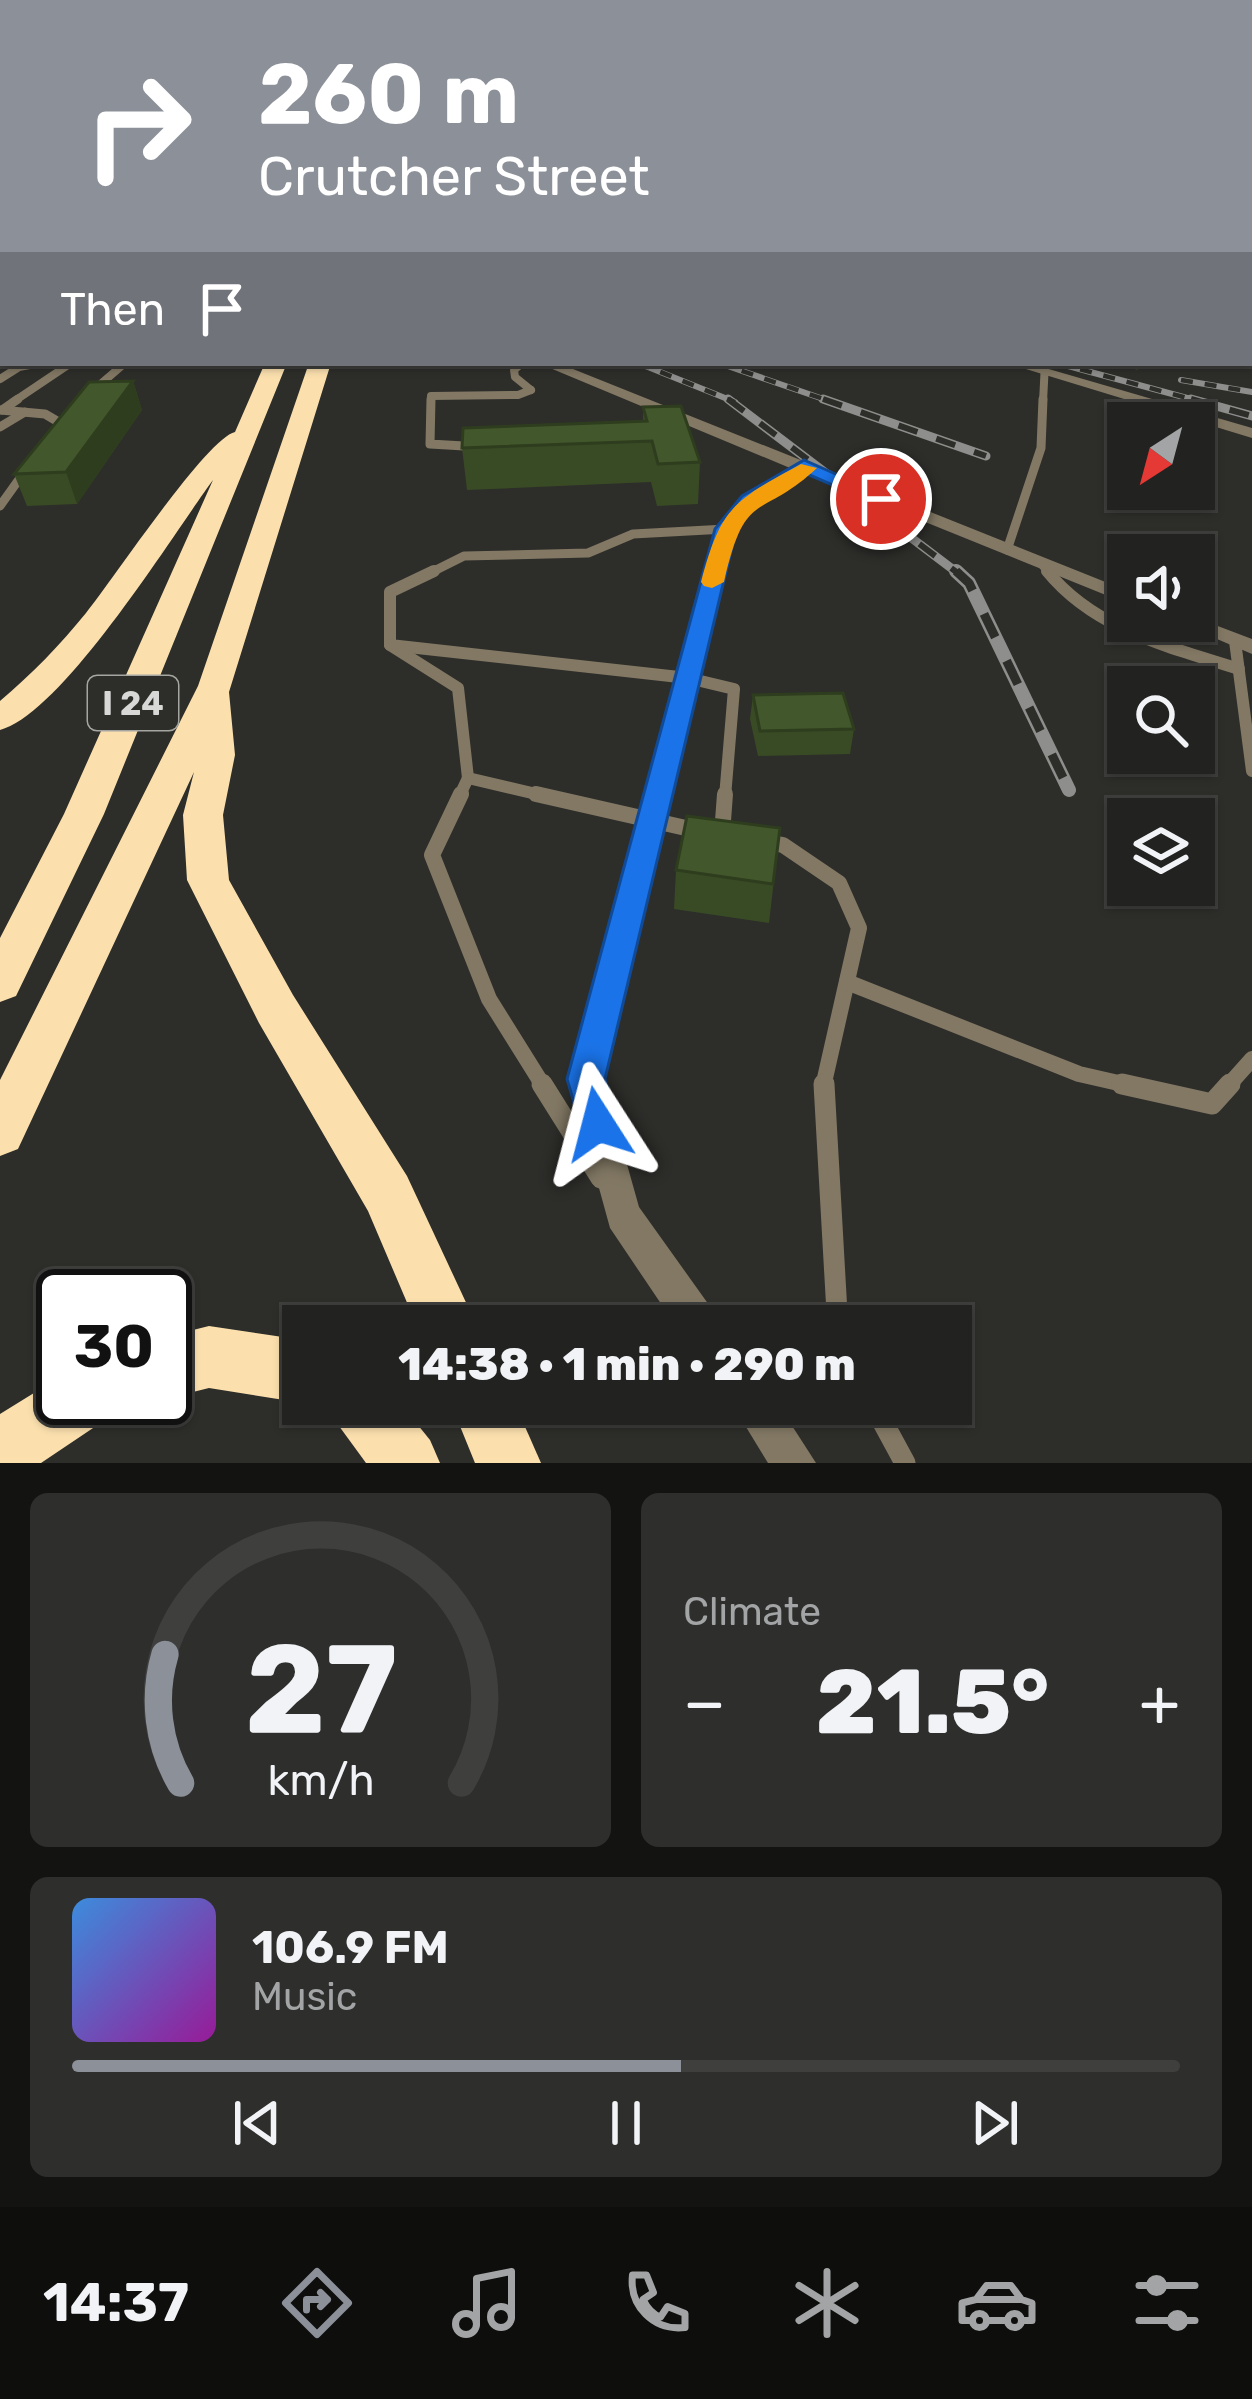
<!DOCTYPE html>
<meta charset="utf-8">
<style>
:root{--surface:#222220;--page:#2e2f2d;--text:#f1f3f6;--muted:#a2a4a5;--line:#3f3f3e;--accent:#8c9099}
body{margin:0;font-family:Rubik,sans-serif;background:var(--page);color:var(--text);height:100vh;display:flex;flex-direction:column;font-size:45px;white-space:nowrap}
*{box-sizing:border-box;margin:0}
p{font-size:39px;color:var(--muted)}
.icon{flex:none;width:66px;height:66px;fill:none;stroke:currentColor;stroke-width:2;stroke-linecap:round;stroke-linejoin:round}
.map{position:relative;height:1463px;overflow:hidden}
.details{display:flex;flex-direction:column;gap:30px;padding:30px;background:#131312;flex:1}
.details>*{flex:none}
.banner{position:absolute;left:0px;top:0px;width:1254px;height:366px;box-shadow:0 3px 9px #0004,0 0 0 3px var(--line);background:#8c9099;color:#fff;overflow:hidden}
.needle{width:78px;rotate:216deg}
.fabs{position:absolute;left:1107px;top:402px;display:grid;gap:24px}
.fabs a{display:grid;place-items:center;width:108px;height:108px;border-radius:0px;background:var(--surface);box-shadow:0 3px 9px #0004,0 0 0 3px var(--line);font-size:60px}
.speed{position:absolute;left:36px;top:1269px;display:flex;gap:24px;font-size:60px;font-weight:700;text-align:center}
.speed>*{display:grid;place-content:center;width:156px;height:156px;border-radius:50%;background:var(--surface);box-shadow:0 3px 9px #0004,0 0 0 3px var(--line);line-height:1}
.speed .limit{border:6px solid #111;border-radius:18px;background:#fff;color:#111}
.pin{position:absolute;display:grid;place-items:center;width:102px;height:102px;color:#fff;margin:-51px;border:6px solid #fff;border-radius:50%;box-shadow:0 3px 12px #0007}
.me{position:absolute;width:132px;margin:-66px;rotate:351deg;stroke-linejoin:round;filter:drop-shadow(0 0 9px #0008)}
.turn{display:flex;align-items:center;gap:42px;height:252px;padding:0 60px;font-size:54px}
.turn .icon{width:156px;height:156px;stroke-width:2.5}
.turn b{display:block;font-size:84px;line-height:102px}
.then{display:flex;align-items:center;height:114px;padding:0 60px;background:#0003;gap:24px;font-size:45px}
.big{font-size:90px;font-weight:800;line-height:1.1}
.details .tile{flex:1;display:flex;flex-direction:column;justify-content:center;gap:18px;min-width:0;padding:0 42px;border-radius:18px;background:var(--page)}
.details .dial{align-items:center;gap:0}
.dial svg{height:312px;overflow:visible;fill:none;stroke:var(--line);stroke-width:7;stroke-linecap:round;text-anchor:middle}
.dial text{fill:var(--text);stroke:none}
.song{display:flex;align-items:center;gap:36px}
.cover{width:144px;height:144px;border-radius:18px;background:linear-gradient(135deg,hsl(210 70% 55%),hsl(300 70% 35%))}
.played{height:12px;border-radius:6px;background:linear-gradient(90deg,var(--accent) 55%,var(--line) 55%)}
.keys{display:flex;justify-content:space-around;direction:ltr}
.heat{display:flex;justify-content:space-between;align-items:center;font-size:66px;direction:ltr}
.details .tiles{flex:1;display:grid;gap:30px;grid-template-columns:1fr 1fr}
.tile:last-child{grid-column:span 2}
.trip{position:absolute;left:282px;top:1305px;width:690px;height:120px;border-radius:0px;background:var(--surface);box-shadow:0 3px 9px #0004,0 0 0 3px var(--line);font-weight:800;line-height:120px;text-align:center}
.menu{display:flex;height:192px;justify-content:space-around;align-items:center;background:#0e0e0d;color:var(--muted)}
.menu .icon{width:84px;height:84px}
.menu .on{color:var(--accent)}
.menu b{font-size:54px;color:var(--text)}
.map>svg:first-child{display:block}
</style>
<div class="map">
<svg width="1252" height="1463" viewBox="0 0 1252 1463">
<rect width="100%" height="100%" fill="#2d2d2a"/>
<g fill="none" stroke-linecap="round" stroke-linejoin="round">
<g stroke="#827864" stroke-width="8">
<polyline points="522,363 514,370 515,377 531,390"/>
<polyline points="0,379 19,367 40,363"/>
<polyline points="89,394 125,363"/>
<polyline points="13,402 71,363"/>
<polyline points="431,402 431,396 518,395 531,390"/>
<polyline points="1043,402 1045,363"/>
</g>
<g stroke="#827864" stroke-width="9">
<polyline points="431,399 430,444 481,447"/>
<polyline points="0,410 45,414 62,424 59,431"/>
<polyline points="2,410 18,399"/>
<polyline points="0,427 25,412"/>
<polyline points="0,506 25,471"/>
<polyline points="1007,550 1041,448 1043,399"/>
<polyline points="1041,563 1050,574"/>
<polyline points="428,574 464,556 588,553 633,534 726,529"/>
</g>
<g stroke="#827864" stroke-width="12">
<polyline points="434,571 390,592 390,645 688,678 734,689 725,797"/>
<path d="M1047,571c48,59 123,76 192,98"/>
<polyline points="1235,641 1252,771"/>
<polyline points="390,645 458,688 468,778 549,797"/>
<polyline points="459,797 468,778"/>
</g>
<g stroke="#827864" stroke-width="16">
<polyline points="461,794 432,855 489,999 544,1087"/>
<polyline points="536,794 699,831"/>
<polyline points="722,834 725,794"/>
<polyline points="762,841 783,845 839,883 859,928 823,1087"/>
<polyline points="847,982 1079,1074 1136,1087"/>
<polyline points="1227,1087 1252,1059"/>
</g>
<g stroke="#827864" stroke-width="21">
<polyline points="542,1084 601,1178"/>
<polyline points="824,1084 837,1313 842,1326"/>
<polyline points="1122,1084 1212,1104 1230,1084"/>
<polyline points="873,1404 905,1463"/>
</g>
<g fill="#827864" fill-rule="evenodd">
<polygon points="3,303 3,311 0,312 0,304"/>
<polygon points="538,363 558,363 1128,591 1128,604 804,473 755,504 735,530 603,1079 639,1207 714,1312 720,1326 676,1326 610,1228 569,1079 717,529 743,496 790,468"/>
<polygon points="1194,617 1252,639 1252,654 1175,621 1194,621"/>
<polygon points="732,1404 778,1404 816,1463 768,1463"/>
</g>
<polygon fill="#827864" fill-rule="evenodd" points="1006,363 1028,363 1252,428 1252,438"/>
<g fill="#fbe0ae" fill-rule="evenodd">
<path d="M265,363h22l-183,451 -88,182 -16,6v-64l64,-124 149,-334c-41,56 -151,234 -213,250v-29c32,-27 60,-56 86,-88 25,-31 121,-175 149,-181z"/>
<polygon points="309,363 331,363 229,692 235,755 223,815 229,880 293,995 407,1176 477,1326 417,1326 368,1211 259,1023 187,880 183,815 194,772 18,1149 0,1156 0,1080 198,686"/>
<polygon points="209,1326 303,1340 303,1403 209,1388 165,1399 163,1398 165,1337"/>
<polygon points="63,1375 63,1398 114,1398 105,1420 41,1463 0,1463 0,1414"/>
<polygon points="330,1404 401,1404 430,1440 440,1463 366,1463 339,1426"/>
<polygon points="451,1404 515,1404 541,1463 475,1463"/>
</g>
<g stroke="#8e8e8c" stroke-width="6">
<g id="rail-far2">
<polyline points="638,363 735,402"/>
<polyline points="719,363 832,402"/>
<polyline points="1057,363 1202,402"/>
<polyline points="1181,380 1252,392"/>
</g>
</g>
<g stroke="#8e8e8c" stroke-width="9">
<g id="rail-far1">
<polyline points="728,399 959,574"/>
<polyline points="823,399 986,456"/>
<polyline points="1191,399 1252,416"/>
</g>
</g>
<g stroke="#8e8e8c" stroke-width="14">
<polyline id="rail" points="956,571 969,583 1069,790"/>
</g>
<use href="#rail-far2" stroke="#2d2d2a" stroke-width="4.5" stroke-dasharray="12" stroke-linecap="butt"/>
<use href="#rail-far1" stroke="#2d2d2a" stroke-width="6" stroke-dasharray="20" stroke-linecap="butt"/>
<use href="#rail" stroke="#2d2d2a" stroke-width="9" stroke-dasharray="26" stroke-linecap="butt"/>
</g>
<g fill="#394b25">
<polygon points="0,168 3,168 3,201 0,200"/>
<polygon points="1119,363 1149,363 1137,370"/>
<polygon points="133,381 142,410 77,504 27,506 14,474"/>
<polygon points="643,407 700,462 698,504 657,506 651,482 467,490 462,448 643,421"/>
<polygon points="753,695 854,729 850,754 758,756 750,719"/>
<polygon points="780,828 769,923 674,909 676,870"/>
</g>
<g fill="#2e3d1e">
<polygon points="0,219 3,224 3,243 0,245"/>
<polygon points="133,381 142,410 77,504 66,472"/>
</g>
<g fill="#42572b" stroke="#2e3d1e" stroke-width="3">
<polygon points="133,381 66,472 14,474 89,382"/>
<polygon points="681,406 700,462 658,464 652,441 462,448 463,428 647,421 643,407"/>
<polygon points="843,693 854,729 760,731 753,695"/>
<polygon points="687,816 780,828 773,884 676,870"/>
</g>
<linearGradient id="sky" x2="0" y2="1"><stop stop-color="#191917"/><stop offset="0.45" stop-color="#464c55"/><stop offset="1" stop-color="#464c55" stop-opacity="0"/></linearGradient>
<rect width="1252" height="373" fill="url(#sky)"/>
<polygon fill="#1a73e8" stroke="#114b97" stroke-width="3" points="804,460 892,499 874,503 805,473 756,505 736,530 605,1079 618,1124 612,1137 598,1142 584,1137 567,1079 715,529 742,496"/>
<path fill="#f59e0b" d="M801,464l16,4c-58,54 -71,18 -93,114l-12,6 -8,-2 -3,-4c20,-76 33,-81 100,-118z"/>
<g text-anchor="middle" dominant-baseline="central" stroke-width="12" stroke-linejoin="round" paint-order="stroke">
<rect fill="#2d2d2a" stroke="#a5a5a2" stroke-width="3" x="88" y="676" width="90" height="54" rx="9"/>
<g font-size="33" font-weight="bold" fill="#d8d8d6">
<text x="133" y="703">I 24</text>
</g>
</g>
</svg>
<div class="fabs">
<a><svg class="needle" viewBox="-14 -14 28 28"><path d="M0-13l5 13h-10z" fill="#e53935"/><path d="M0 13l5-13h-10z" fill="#a2a4a5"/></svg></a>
<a><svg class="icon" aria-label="sound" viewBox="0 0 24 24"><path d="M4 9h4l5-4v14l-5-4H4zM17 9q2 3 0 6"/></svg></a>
<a><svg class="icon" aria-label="search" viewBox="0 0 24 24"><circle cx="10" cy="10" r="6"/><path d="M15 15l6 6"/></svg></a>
<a><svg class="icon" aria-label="layers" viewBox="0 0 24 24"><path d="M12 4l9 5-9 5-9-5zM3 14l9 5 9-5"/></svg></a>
</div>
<div class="speed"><div class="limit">30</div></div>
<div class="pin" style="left:881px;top:499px;background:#d93025"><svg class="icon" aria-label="arrive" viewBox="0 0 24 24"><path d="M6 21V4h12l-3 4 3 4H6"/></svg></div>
<svg class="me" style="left:598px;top:1124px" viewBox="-20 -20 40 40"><path d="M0-17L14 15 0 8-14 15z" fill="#1a73e8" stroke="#fff" stroke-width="4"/></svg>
<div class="trip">14:38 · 1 min · 290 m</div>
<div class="banner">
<div class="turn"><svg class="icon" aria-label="right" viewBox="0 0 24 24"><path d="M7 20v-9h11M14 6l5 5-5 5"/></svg><div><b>260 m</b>Crutcher Street</div></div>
<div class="then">Then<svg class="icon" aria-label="arrive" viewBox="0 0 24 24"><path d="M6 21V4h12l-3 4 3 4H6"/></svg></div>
</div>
</div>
<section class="details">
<div class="tiles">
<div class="tile dial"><svg viewBox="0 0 100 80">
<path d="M14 69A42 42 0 1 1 86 69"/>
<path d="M14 69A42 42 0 0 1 10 36" stroke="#8c9099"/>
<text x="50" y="56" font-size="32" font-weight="700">27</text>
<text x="50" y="72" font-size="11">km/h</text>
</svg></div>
<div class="tile"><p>Climate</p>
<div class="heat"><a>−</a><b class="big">21.5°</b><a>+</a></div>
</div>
<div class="tile">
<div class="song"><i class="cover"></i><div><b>106.9 FM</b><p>Music</p></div></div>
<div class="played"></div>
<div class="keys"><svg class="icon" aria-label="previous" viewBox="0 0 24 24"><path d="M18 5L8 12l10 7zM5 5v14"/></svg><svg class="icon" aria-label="pause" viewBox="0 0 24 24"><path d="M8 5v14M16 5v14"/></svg><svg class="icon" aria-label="next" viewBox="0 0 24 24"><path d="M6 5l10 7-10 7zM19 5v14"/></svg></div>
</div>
</div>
</section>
<nav class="menu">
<b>14:37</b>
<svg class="icon on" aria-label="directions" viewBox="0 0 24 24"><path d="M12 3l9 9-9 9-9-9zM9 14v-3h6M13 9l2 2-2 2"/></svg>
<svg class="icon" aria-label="music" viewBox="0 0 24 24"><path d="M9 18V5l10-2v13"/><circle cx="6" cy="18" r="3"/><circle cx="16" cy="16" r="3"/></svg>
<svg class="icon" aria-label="phone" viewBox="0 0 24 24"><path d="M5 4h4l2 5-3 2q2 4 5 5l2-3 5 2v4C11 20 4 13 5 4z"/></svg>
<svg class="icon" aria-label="climate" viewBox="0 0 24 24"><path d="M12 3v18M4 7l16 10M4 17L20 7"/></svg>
<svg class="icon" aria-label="car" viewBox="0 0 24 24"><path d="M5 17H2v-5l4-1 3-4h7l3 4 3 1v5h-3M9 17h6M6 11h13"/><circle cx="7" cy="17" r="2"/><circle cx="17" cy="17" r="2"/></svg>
<svg class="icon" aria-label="filters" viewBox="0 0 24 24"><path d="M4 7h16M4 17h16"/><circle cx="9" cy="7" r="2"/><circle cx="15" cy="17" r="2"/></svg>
</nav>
